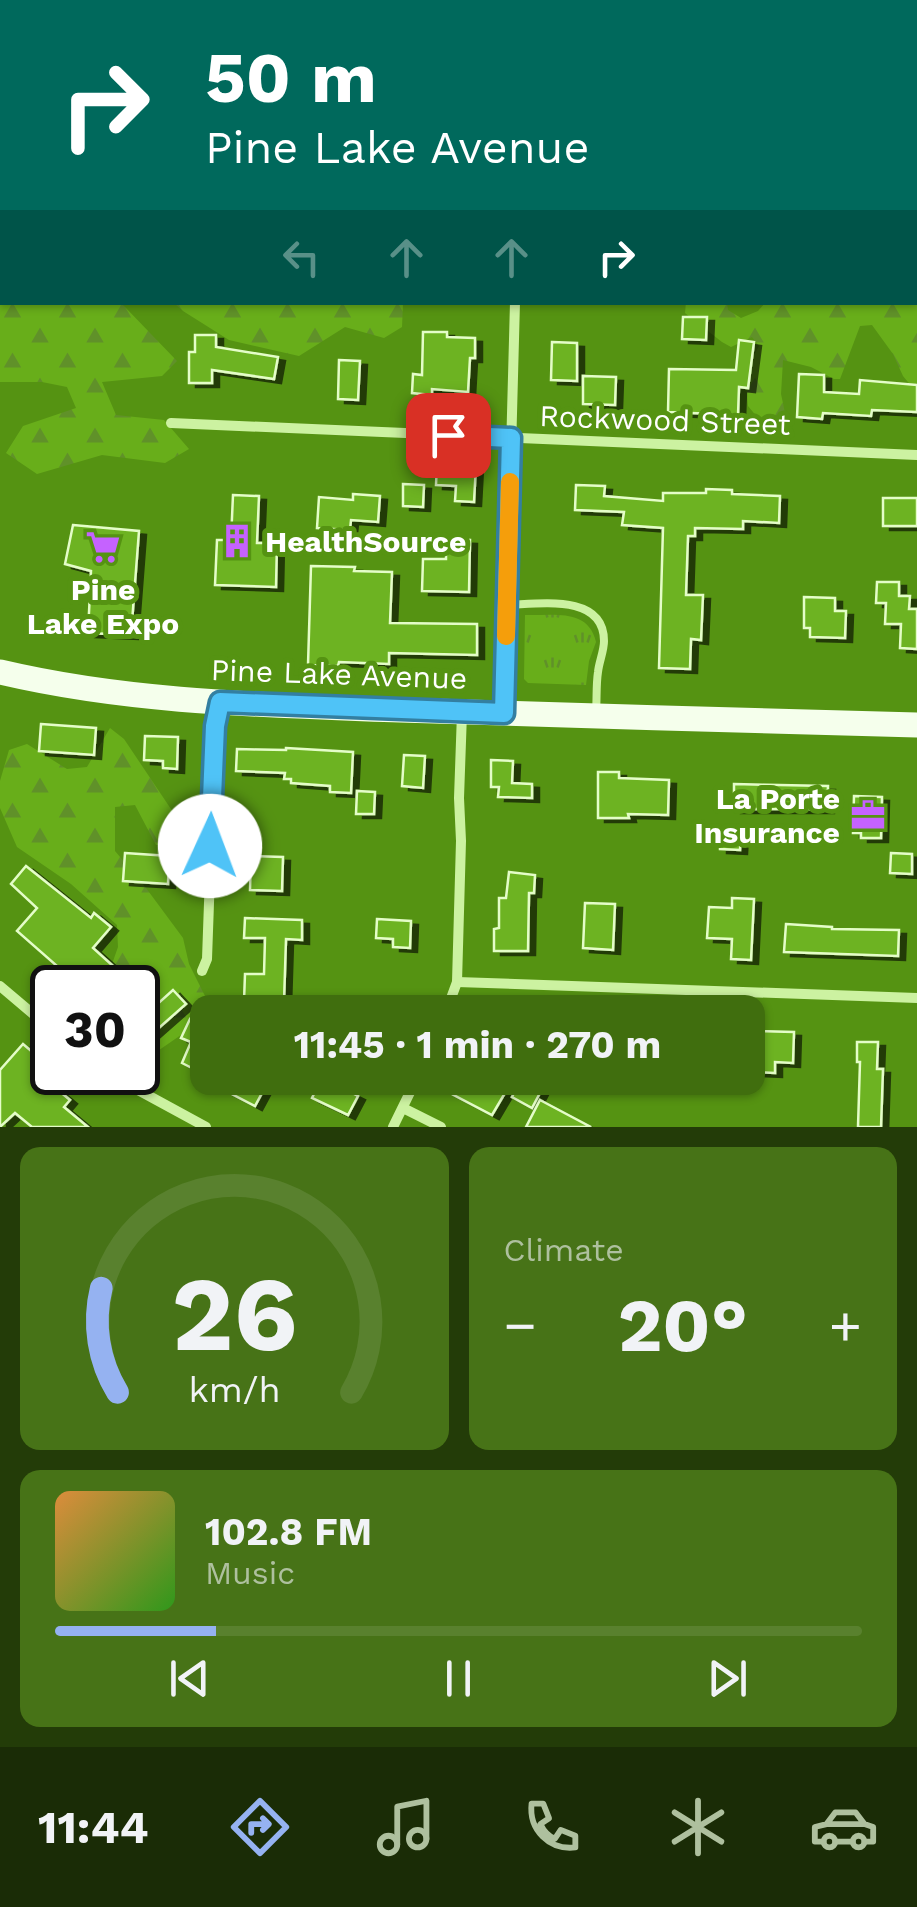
<!DOCTYPE html>
<meta charset="utf-8">
<style>
:root{--surface:#406e0e;--page:#477317;--text:#f1f3f6;--muted:#aec09e;--line:#59812e;--accent:#95b2f1}
body{margin:0;font-family:"Work Sans",sans-serif;background:var(--page);color:var(--text);height:100vh;display:flex;flex-direction:column;font-size:38px;white-space:nowrap}
*{box-sizing:border-box;margin:0}
p{font-size:32px;color:var(--muted)}
.icon{flex:none;width:55px;height:55px;fill:none;stroke:currentColor;stroke-width:2;stroke-linecap:round;stroke-linejoin:round}
.map{position:relative;height:1127px;overflow:hidden}
.details{display:flex;flex-direction:column;gap:20px;padding:20px;background:#233c08;flex:1}
.details>*{flex:none}
.hud{position:absolute;left:0px;top:0px;width:918px;height:305px;box-shadow:0 2px 8px #0004;background:#00695c;color:#fff;overflow:hidden}
.speed{position:absolute;left:30px;top:965px;display:flex;gap:20px;font-size:50px;font-weight:700;text-align:center}
.speed>*{display:grid;place-content:center;width:130px;height:130px;border-radius:50%;background:var(--surface);box-shadow:0 2px 8px #0004;line-height:1}
.speed .limit{border:5px solid #111;border-radius:15px;background:#fff;color:#111}
.pin{position:absolute;display:grid;place-items:center;width:85px;height:85px;color:#fff;margin:-42px;border-radius:20px;box-shadow:0 5px 15px #0006}
.me{position:absolute;width:110px;margin:-55px;rotate:2deg;stroke-linejoin:round;filter:drop-shadow(0 0 8px #0008)}
.turn{display:flex;align-items:center;gap:35px;height:210px;padding:0 40px;font-size:45px}
.turn .icon{width:130px;height:130px;stroke-width:2.5}
.turn b{display:block;font-size:70px;line-height:85px}
.lanes{display:flex;align-items:center;height:95px;padding:0 40px;background:#0003;justify-content:center;gap:50px;direction:ltr}
.lanes .off{opacity:.35}
.big{font-size:75px;font-weight:700;line-height:1.1}
.details .card{flex:1;display:flex;flex-direction:column;justify-content:center;gap:15px;min-width:0;padding:0 35px;border-radius:20px;background:var(--page)}
.details .dial{align-items:center;gap:0}
.dial svg{height:260px;overflow:visible;fill:none;stroke:var(--line);stroke-width:7;stroke-linecap:round;text-anchor:middle}
.dial text{fill:var(--text);stroke:none}
.song{display:flex;align-items:center;gap:30px}
.cover{width:120px;height:120px;border-radius:15px;background:linear-gradient(135deg,hsl(30 70% 55%),hsl(110 70% 35%))}
.played{height:10px;border-radius:5px;background:linear-gradient(90deg,var(--accent) 20%,var(--line) 20%)}
.keys{display:flex;justify-content:space-around;direction:ltr}
.heat{display:flex;justify-content:space-between;align-items:center;font-size:55px;direction:ltr}
.details .tiles{flex:1;display:grid;gap:20px;grid-template-columns:1fr 1fr}
.card:last-child{grid-column:span 2}
.trip{position:absolute;left:190px;top:995px;width:575px;height:100px;border-radius:20px;background:var(--surface);box-shadow:0 2px 8px #0004;font-weight:700;line-height:100px;text-align:center}
.menu{display:flex;height:160px;justify-content:space-around;align-items:center;background:#1a2c06;color:var(--muted)}
.menu .icon{width:70px;height:70px}
.menu .on{color:var(--accent)}
.menu b{font-size:45px;color:var(--text)}
.map>svg:first-child{display:block}
</style>
<div class="map">
<svg width="917" height="1127" viewBox="0 0 917 1127">
<defs>
<pattern id="grass-tufts" width="24" height="20" patternUnits="userSpaceOnUse" patternTransform="scale(2.5)"><rect width="24" height="20" fill="#68ae1a"/><path d="M3 7l-1-3M5 7V3M7 7l1-3M15 17l-1-3M17 17v-4M19 17l1-3" fill="none" stroke="#609129"/></pattern>
<pattern id="forest-firs" width="22" height="20" patternUnits="userSpaceOnUse" patternTransform="scale(2.5)"><rect width="22" height="20" fill="#68ae1a"/><path d="M5 1l3.5 6h-7zM16 11l3.5 6h-7z" fill="#609129"/></pattern>
<pattern id="water-rules" width="6" height="5" patternUnits="userSpaceOnUse" patternTransform="scale(2.5)"><rect width="6" height="5" fill="#3e700b"/><path d="M0 2.5h6" fill="none" stroke="#5b8530"/></pattern>
<filter id="shadow"><feDropShadow dx="7" dy="4" stdDeviation="0" flood-color="#0009"/></filter>
</defs>
<rect width="100%" height="100%" fill="#559312"/>
<path fill="url(#grass-tufts)" d="M525,615c29,1 63,-7 71,27l-7,19 -3,24 -58,-2 -4,-4z"/>
<g fill="url(#forest-firs)">
<polygon points="569,0 880,0 882,2 569,2"/>
<polygon points="0,155 2,161 2,302 119,302 124,306 177,361 162,376 102,382 116,415 164,420 189,449 165,463 102,455 37,474 6,453 23,426 76,408 67,387 42,382 0,382"/>
<polygon points="686,302 727,303 728,310 741,318 758,311 765,303 898,302 917,305 917,393 903,376 893,354 872,325 860,326 840,379 834,379 811,367 783,360 781,394 785,413 776,421 763,424 748,406 745,371 759,346 752,337 731,347 722,342 685,313"/>
<polygon points="174,303 403,303 402,327 384,338 345,327 299,356 229,340 183,311"/>
<polygon points="110,728 124,739 181,824 178,846 156,845 135,805 115,807 115,851 146,888 183,938 189,964 213,1012 208,1012 207,1017 149,1057 138,1049 138,988 104,987 118,947 117,925 71,884 17,847 0,808 0,781 9,750 27,744 67,769 87,767"/>
</g>
<polygon fill="url(#water-rules)" stroke="#c8f692" stroke-width="2.5" points="0,0 264,0 272,2 2,2 2,161 0,155"/>
<g fill="#6db320" stroke="#e4fdc8" stroke-width="2.5" filter="url(#shadow)">
<polygon points="683,317 707,317 706,340 682,339"/>
<polygon points="423,332 447,332 447,337 475,338 475,358 470,358 468,392 432,389 432,395 412,393 413,374 422,375"/>
<polygon points="195,335 216,335 216,347 278,357 274,379 212,370 212,383 189,383 189,352 195,352"/>
<polygon points="739,340 754,342 748,388 739,387 738,415 668,412 669,369 736,370"/>
<polygon points="552,342 577,343 577,381 551,380"/>
<polygon points="339,360 360,361 358,400 338,399"/>
<polygon points="799,374 824,375 824,392 859,394 860,380 917,385 917,412 872,410 871,416 823,413 822,419 797,417"/>
<polygon points="583,376 616,377 615,405 583,404"/>
<polygon points="437,463 476,465 474,502 455,501 456,486 436,485"/>
<polygon points="403,484 424,485 423,507 403,506"/>
<polygon points="576,485 605,486 604,496 663,501 663,493 706,493 706,489 732,490 732,494 780,496 779,523 743,521 743,529 695,528 695,536 688,536 686,595 703,595 701,640 691,639 690,669 659,668 663,528 622,525 624,512 575,510"/>
<polygon points="353,494 380,496 378,522 351,520 350,530 317,528 319,497 353,500"/>
<polygon points="233,495 259,496 257,543 277,543 276,587 215,585 217,540 231,540"/>
<rect x="883" y="498" width="34" height="28"/>
<polygon points="73,525 139,531 131,635 88,633 91,571 65,564"/>
<polygon points="446,539 470,540 469,592 422,591 423,559 446,559"/>
<polygon points="311,566 355,567 354,571 392,572 390,623 477,624 477,655 389,653 389,664 339,662 338,666 308,665"/>
<polygon points="877,582 899,582 899,596 910,596 909,609 917,609 917,649 900,648 901,624 885,624 886,603 876,603"/>
<polygon points="804,597 835,598 835,611 846,611 845,638 810,637 810,628 804,628"/>
<polygon points="41,724 96,728 94,755 39,751"/>
<polygon points="145,736 178,737 177,769 163,768 163,761 144,760"/>
<polygon points="286,748 353,752 351,793 330,792 330,786 291,783 291,779 284,779 285,773 236,771 237,749 286,750"/>
<polygon points="404,755 425,756 423,788 402,786"/>
<polygon points="491,760 513,761 512,783 532,784 532,798 498,797 499,787 491,787"/>
<polygon points="598,772 619,772 619,778 669,780 668,815 628,814 629,818 598,818"/>
<polygon points="734,784 828,786 827,809 734,809"/>
<polygon points="357,791 375,792 374,814 356,814"/>
<polygon points="854,796 882,797 881,838 861,838 861,833 853,833"/>
<polygon points="720,831 741,832 740,850 720,849"/>
<polygon points="125,853 169,856 168,884 123,881"/>
<polygon points="891,853 912,854 912,874 890,873"/>
<polygon points="251,856 283,857 282,891 250,890"/>
<polygon points="26,866 91,918 94,913 111,927 93,948 113,966 133,988 82,988 17,931 37,908 11,884"/>
<polygon points="509,872 535,875 534,893 529,893 528,951 494,951 494,929 499,928 499,898 506,898"/>
<polygon points="732,898 754,899 751,960 731,959 732,939 707,938 709,907 732,908"/>
<polygon points="585,903 615,904 613,950 583,948"/>
<polygon points="245,918 302,920 302,940 286,939 284,1002 244,1001 245,974 264,974 265,938 244,938"/>
<polygon points="377,919 411,921 410,948 393,947 393,939 376,938"/>
<polygon points="786,924 832,927 832,929 899,930 898,956 784,952"/>
<polygon points="173,990 186,1004 152,1034 138,1017 138,993 152,1009"/>
<polygon points="208,1008 208,1076 182,1063 191,1042 181,1038 190,1019 200,1024"/>
<polygon points="756,1031 794,1032 793,1063 775,1062 775,1073 755,1072"/>
<polygon points="857,1042 878,1042 877,1069 883,1069 881,1127 858,1127 860,1062 857,1062"/>
<polygon points="23,1044 43,1061 35,1071 70,1100 64,1107 88,1127 32,1127 15,1113 0,1127 0,1070"/>
<polygon points="233,1078 270,1078 255,1106 226,1091"/>
<polygon points="322,1078 355,1078 348,1091 358,1096 348,1115 312,1098"/>
<polygon points="456,1078 476,1078 505,1093 492,1115 448,1092"/>
<polygon points="522,1078 542,1089 532,1108 512,1097"/>
<polygon points="540,1100 591,1127 526,1127"/>
</g>
<g fill="none" stroke-linecap="round" stroke-linejoin="round">
<path stroke="#ccf2a1" stroke-width="8" d="M507,605c32,-1 97,-12 97,36 0,10 -5,21 -6,31 -2,13 -1,26 -2,39"/>
<g stroke="#ccf2a1" stroke-width="10">
<polyline points="542,2 543,0"/>
<polyline points="915,186 917,186"/>
<polyline points="171,423 917,455"/>
<polyline points="504,711 515,302"/>
<polyline points="202,971 207,959 215,735 219,703"/>
<polyline points="457,982 917,998"/>
<polyline points="0,986 52,1030"/>
<polyline points="446,1012 457,982 461,841 459,798 462,713"/>
<polyline points="105,1072 206,1127"/>
<polyline points="403,1108 441,1127"/>
<polyline points="393,1127 417,1078"/>
</g>
<path stroke="#f5ffec" stroke-width="25" d="M0,672c131,31 266,33 400,38 172,6 345,10 517,15"/>
</g>
<g fill="none" stroke-linecap="round" stroke-linejoin="round">
<g stroke="#337fa1" stroke-width="25">
<polyline id="route" points="210,846 215,726 220,702 504,713 511,438 448,435"/>
</g>
<use href="#route" stroke="#4fc3f7" stroke-width="18"/>
<polyline stroke="#f59e0b" stroke-width="18" points="506,636 510,482"/>
</g>
<defs>
<g id="building-bare" transform="scale(2.7)"><path d="M-4-6H4V6H1V3H-1V6H-4ZM-2.5-4.3h1.7v1.8h-1.7ZM.8-4.3h1.7v1.8H.8ZM-2.5-1h1.7V.8h-1.7ZM.8-1h1.7V.8H.8Z" fill="#c562ff" stroke="#559312" stroke-width="2.5" paint-order="stroke"/></g>
<g id="supermarket-bare" transform="scale(2.7)"><path d="M-6-5.5h2.5l.6 2H6L4.5 2H-2.5L-4.4-4H-6ZM-1.5 3.2a1.3 1.3 0 1 0 .1 0ZM3 3.2a1.3 1.3 0 1 0 .1 0Z" fill="#c562ff" stroke="#559312" stroke-width="2.5" paint-order="stroke"/></g>
<g id="office-bare" transform="scale(2.7)"><path d="M-6-3h4V-5.5h4V-3h4V5H-6ZM-1-4.5V-3h2v-1.5ZM-6 0V1H6V0Z" fill="#c562ff" stroke="#559312" stroke-width="2.5" paint-order="stroke"/></g>
</defs>
<g fill-rule="evenodd">
<use href="#building-bare" x="237" y="541"/>
<use href="#supermarket-bare" x="103" y="547"/>
<use href="#office-bare" x="868" y="815"/>
</g>
<g text-anchor="middle" dominant-baseline="central" stroke-width="10" stroke-linejoin="round" paint-order="stroke">
<g font-size="30" fill="#fff" stroke="#559312">
<text transform="translate(665 420) rotate(2)">Rockwood Street</text>
<text transform="translate(339 674) rotate(2)">Pine Lake Avenue</text>
</g>
<g font-size="30" font-weight="bold" fill="#fff" stroke="#559312" text-anchor="start">
<text x="265" y="541">HealthSource</text>
<text x="103" y="589" text-anchor="middle">Pine<tspan x="103" dy="34">Lake Expo</tspan></text>
<text x="840" y="798" text-anchor="end">La Porte<tspan x="840" dy="34">Insurance</tspan></text>
</g>
</g>
</svg>
<div class="speed"><div class="limit">30</div></div>
<div class="pin" style="left:448px;top:435px;background:#d93025"><svg class="icon" aria-label="arrive" viewBox="0 0 24 24"><path d="M6 21V4h12l-3 4 3 4H6"/></svg></div>
<svg class="me" style="left:210px;top:846px" viewBox="-20 -20 40 40"><circle r="19" fill="#fff"/><path d="M0-13L10 11 0 6-10 11z" fill="#4fc3f7"/></svg>
<div class="trip">11:45 · 1 min · 270 m</div>
<div class="hud">
<div class="turn"><svg class="icon" aria-label="right" viewBox="0 0 24 24"><path d="M7 20v-9h11M14 6l5 5-5 5"/></svg><div><b>50 m</b>Pine Lake Avenue</div></div>
<div class="lanes"><svg class="icon off" aria-label="left" viewBox="0 0 24 24"><path d="M17 20v-9H6M10 6l-5 5 5 5"/></svg><svg class="icon off" aria-label="ahead" viewBox="0 0 24 24"><path d="M12 20V5M6 11l6-6 6 6"/></svg><svg class="icon off" aria-label="ahead" viewBox="0 0 24 24"><path d="M12 20V5M6 11l6-6 6 6"/></svg><svg class="icon" aria-label="right" viewBox="0 0 24 24"><path d="M7 20v-9h11M14 6l5 5-5 5"/></svg></div>
</div>
</div>
<section class="details">
<div class="tiles">
<div class="card dial"><svg viewBox="0 0 100 80">
<path d="M14 69A42 42 0 1 1 86 69"/>
<path d="M14 69A42 42 0 0 1 9 37" stroke="#95b2f1"/>
<text x="50" y="56" font-size="32" font-weight="700">26</text>
<text x="50" y="72" font-size="11">km/h</text>
</svg></div>
<div class="card"><p>Climate</p>
<div class="heat"><a>−</a><b class="big">20°</b><a>+</a></div>
</div>
<div class="card">
<div class="song"><i class="cover"></i><div><b>102.8 FM</b><p>Music</p></div></div>
<div class="played"></div>
<div class="keys"><svg class="icon" aria-label="previous" viewBox="0 0 24 24"><path d="M18 5L8 12l10 7zM5 5v14"/></svg><svg class="icon" aria-label="pause" viewBox="0 0 24 24"><path d="M8 5v14M16 5v14"/></svg><svg class="icon" aria-label="next" viewBox="0 0 24 24"><path d="M6 5l10 7-10 7zM19 5v14"/></svg></div>
</div>
</div>
</section>
<nav class="menu">
<b>11:44</b>
<svg class="icon on" aria-label="directions" viewBox="0 0 24 24"><path d="M12 3l9 9-9 9-9-9zM9 14v-3h6M13 9l2 2-2 2"/></svg>
<svg class="icon" aria-label="music" viewBox="0 0 24 24"><path d="M9 18V5l10-2v13"/><circle cx="6" cy="18" r="3"/><circle cx="16" cy="16" r="3"/></svg>
<svg class="icon" aria-label="phone" viewBox="0 0 24 24"><path d="M5 4h4l2 5-3 2q2 4 5 5l2-3 5 2v4C11 20 4 13 5 4z"/></svg>
<svg class="icon" aria-label="climate" viewBox="0 0 24 24"><path d="M12 3v18M4 7l16 10M4 17L20 7"/></svg>
<svg class="icon" aria-label="car" viewBox="0 0 24 24"><path d="M5 17H2v-5l4-1 3-4h7l3 4 3 1v5h-3M9 17h6M6 11h13"/><circle cx="7" cy="17" r="2"/><circle cx="17" cy="17" r="2"/></svg>
</nav>
